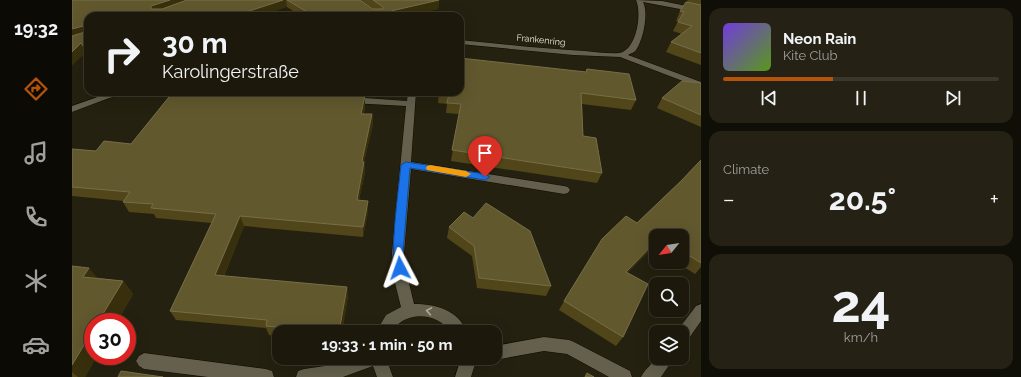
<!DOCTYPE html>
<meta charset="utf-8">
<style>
:root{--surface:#1c190c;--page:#252215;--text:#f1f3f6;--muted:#a0a09d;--line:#3a382d;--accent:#b45309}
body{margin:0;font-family:Raleway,sans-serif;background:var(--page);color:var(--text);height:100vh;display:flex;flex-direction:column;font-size:15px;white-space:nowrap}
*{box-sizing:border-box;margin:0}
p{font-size:13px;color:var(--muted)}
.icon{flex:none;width:22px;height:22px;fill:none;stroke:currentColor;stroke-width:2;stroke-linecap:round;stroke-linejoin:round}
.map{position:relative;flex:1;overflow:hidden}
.panel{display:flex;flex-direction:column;gap:8px;padding:8px;background:#0f0e07;width:320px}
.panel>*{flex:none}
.hud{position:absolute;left:12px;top:12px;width:380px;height:84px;border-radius:12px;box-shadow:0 4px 16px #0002,0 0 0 1px var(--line);background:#1c190c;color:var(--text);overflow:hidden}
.needle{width:26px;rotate:240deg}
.buttons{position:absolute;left:577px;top:229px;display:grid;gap:8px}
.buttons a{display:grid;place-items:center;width:40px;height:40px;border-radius:8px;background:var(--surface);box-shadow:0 4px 16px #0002,0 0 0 1px var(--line);font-size:20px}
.speed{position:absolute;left:12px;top:313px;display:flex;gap:8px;font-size:20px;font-weight:700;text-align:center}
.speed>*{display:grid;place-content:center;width:52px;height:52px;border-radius:50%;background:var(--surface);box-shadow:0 4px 16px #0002,0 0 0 1px var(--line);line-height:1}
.speed .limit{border:6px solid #d22;background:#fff;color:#111}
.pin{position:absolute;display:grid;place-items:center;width:34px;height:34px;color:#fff;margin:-41px -17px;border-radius:50% 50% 50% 0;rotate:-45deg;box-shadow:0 0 4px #0007}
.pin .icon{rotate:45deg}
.me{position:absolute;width:44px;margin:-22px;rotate:356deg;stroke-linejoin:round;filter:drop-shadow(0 0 3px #0008)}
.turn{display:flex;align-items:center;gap:14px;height:84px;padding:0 12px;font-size:18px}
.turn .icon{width:52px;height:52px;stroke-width:2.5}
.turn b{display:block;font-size:28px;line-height:34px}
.big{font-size:30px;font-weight:700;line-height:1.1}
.panel .tile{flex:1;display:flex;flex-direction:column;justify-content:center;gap:6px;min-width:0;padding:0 14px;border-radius:12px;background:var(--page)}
.panel .dial{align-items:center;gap:0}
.dial b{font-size:52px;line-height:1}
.song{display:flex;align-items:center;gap:12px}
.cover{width:48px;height:48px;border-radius:6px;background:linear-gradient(135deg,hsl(260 70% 55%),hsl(90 70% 35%))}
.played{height:4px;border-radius:2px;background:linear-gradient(90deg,var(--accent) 40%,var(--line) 40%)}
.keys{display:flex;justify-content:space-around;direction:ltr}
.heat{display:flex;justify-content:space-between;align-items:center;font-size:22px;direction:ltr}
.trip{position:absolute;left:200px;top:325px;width:230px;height:40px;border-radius:12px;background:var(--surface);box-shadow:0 4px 16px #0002,0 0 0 1px var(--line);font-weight:700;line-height:40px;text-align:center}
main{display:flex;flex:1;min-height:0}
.menu{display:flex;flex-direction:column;width:72px;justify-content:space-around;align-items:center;background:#0b0a05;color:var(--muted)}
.menu .icon{width:28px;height:28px}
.menu .on{color:var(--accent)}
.menu b{font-size:18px;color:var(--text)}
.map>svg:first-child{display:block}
</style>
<main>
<nav class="menu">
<b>19:32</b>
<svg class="icon on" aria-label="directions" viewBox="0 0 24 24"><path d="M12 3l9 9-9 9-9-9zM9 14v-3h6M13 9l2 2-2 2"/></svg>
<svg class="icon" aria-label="music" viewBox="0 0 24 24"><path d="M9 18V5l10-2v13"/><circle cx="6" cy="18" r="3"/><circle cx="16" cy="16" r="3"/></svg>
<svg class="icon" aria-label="phone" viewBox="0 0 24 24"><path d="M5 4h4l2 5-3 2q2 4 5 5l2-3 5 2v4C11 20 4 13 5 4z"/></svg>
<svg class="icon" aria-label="climate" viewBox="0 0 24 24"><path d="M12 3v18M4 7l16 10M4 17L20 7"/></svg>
<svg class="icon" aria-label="car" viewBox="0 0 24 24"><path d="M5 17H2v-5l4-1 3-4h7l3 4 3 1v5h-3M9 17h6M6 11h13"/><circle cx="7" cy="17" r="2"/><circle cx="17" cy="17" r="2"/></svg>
</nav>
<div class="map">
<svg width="629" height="377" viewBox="0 0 629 377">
<rect width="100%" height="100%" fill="#252110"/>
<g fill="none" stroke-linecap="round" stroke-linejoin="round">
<g stroke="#0e0a00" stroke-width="1">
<g id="minor">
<path d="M564,0l26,1 39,8v4l-58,-11c6,11 0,38 -7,48 -2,3 -5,3 -8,5l73,27v6l-81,-31 -47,-2 -113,-11v-4c42,4 84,9 125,11 11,1 24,3 34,2 18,-3 23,-40 17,-53z"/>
<polygon points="40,92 55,92 54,94 37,98 0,112 0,106"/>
<path d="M336,92h8l-5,70 153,24 4,1 2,3 -2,3 -4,1 -153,-25 -7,84 5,30 5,21c22,0 44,6 53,28h-16c-15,-20 -45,-22 -60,0h-15l10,-17 15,-8 -6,-24 -3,-30 14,-147 -55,-3 -4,-3 4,-3 56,4z"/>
<polygon points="629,304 629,321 615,341 610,343 610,332 605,331 624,306"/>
<polygon points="472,337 497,340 502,342 558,371 560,377 537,377 495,354 472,351 423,360 418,358 423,358 423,346"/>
<polygon points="72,353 194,369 200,371 202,377 136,377 72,369 67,366 64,361 67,356"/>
<polygon points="281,358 314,358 321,377 305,377 301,366 271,377 224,377 226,371 232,369 260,365"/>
<polygon points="389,358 405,358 399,377 383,377"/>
<path d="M585,358h17l-13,19h-20c3,-7 11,-13 16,-19z"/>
</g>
</g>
<use href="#minor" fill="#64604d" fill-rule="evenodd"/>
</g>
<g fill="#514619">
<polygon points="0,0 288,0 301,9 302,9 289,0 367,0 366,9 333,16 229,16 215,7 16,16 16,55 14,52 0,65"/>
<polygon points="616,0 629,0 629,65 594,52 599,42 610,34 601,31 606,21 604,21 608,11"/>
<polygon points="515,69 564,100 559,110 510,104 511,136 530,173 525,183 379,161 387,114 374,113 375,104 366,103 367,92 514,72"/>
<polygon points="629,83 629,127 585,108 590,98"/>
<polygon points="101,92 296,92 295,97 293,97 293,105 292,114 300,114 301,124 292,162 293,172 287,200 296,211 291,237 172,226 152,276 276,296 270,332 207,332 207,336 197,335 194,328 104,320 98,311 140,223 84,218 82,214 57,212 51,202 52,201 0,196 0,149 24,151 59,144"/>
<polygon points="629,160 629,267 623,274 604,262 610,262 610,236 584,236 584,249 581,247 555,273 551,337 544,346 487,310 492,301 565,223 609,181"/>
<polygon points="377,227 479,286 474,296 405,288 400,256 375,238"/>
<polygon points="0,266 26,278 51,281 61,294 45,322 21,322 25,356 13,377 0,377"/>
</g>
<g fill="#38300c">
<polygon points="98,0 124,0 83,15 79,9 79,6"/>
<polygon points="211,0 214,0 215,7 189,16 162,16"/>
<polygon points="367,0 366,9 333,16 318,16 319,11"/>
<polygon points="0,23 11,26 16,35 0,39"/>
<polygon points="9,43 14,52 0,65 0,52"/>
<polygon points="293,95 293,105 290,123 289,114"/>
<polygon points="300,114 301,124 292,162 293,172 285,210 285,200 290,161"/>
<polygon points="296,201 296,211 291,237 291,227"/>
<polygon points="168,216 172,226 148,285 143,275"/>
<polygon points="584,241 584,243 581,247 547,281 554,272"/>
<polygon points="17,268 28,281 11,277"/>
<polygon points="51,281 61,294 45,322 26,322"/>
<polygon points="275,287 276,296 270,332 267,332"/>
<polygon points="21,330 21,356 25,356 13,377 6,377 0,372 0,365"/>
</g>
<g fill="#61582e" stroke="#776e49">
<polygon points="0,0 98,0 79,6 79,9 90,9 115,0 211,0 162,16 16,16 16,53 9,43 0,52 0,36 13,32 13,27 11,26 0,29"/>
<polygon points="215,0 288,0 301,9 311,9 311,7 301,0 367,0 319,11 318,16 242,16"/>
<polygon points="614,2 629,5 629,53 599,42 620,26 606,22 612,12 608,11"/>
<polygon points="388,58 514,72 515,69 557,74 564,100 509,93 511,136 524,138 530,173 380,150 389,104 375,103 377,94 367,93 367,92 388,92"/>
<polygon points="610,81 629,83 629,115 590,98"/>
<polygon points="101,92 242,92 293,95 289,114 300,114 290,161 292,162 285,200 296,201 291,227 168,216 143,275 275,287 267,332 258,332 194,326 195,320 98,311 144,214 79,208 81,204 51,202 58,192 0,187 0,149 24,151 32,141 59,144"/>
<polygon points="629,160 629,263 610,251 610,236 584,236 584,241 554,272 576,284 551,337 492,301 530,239 554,216 565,223 609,181"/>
<polygon points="414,203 458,231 479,286 407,278 402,246 377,227 392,212 401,218"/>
<polygon points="0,266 17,268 11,277 51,281 26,322 21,322 21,330 0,365"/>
<polygon points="49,371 91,377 46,377"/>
<polygon points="515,373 522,377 513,377"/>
</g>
<defs><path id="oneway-chevron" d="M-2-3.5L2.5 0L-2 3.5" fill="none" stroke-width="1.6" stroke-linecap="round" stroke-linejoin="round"/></defs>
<use stroke="#aeab9c" href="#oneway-chevron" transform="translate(357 311) rotate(-170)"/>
<path fill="#1a73e8" stroke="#114b97" d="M334,162l79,12 5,3 -5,3 -75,-12 -7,85 2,15 -1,3 -4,1 -4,-1c-7,-15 3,-85 5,-106z"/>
<polygon fill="#f59e0b" points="358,165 394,171 399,174 394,177 355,170 354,168 355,166"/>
<g text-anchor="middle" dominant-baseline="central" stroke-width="4" stroke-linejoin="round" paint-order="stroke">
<g font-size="9" fill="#ebe8dd" stroke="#252110">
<text transform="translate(469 40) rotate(6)">Frankenring</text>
</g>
</g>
</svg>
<div class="buttons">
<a><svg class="needle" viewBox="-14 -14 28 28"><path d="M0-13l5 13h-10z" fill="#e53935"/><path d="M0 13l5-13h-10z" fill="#a0a09d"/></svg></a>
<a><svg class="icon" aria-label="search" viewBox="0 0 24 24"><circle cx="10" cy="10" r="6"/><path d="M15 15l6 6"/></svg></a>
<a><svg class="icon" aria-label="layers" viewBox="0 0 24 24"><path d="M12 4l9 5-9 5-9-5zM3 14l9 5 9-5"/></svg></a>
</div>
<div class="speed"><div class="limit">30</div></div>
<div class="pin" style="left:413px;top:177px;background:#d93025"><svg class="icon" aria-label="arrive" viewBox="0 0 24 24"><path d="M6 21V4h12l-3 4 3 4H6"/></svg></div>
<svg class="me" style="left:328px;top:268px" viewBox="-20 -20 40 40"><path d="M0-17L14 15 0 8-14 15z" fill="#1a73e8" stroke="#fff" stroke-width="4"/></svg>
<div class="trip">19:33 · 1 min · 50 m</div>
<div class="hud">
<div class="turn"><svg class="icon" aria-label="right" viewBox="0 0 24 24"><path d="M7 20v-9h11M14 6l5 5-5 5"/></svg><div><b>30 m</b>Karolingerstraße</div></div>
</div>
</div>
<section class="panel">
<div class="tile">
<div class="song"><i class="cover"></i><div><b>Neon Rain</b><p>Kite Club</p></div></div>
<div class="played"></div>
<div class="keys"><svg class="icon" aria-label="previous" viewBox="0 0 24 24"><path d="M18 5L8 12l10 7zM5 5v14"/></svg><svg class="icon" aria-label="pause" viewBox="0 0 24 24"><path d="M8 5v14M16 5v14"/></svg><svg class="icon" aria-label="next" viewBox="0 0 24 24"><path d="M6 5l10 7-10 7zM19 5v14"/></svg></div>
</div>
<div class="tile"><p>Climate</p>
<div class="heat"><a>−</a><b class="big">20.5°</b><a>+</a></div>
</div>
<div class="tile dial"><b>24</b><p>km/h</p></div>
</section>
</main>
